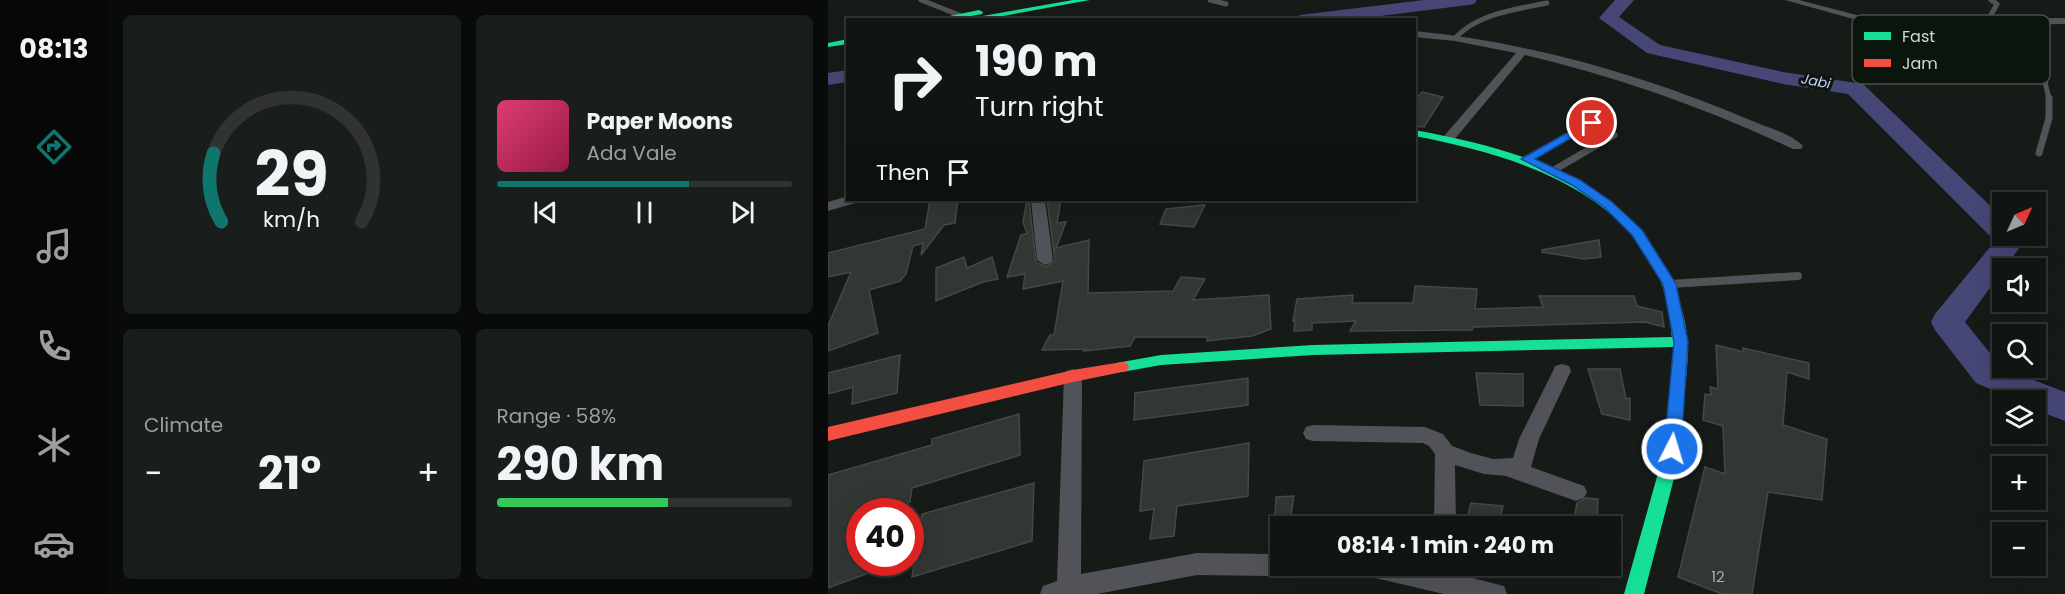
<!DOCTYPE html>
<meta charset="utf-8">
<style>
:root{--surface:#101412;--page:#191d1b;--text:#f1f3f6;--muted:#9c9e9f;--line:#303332;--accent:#0f766e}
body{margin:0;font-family:Poppins,sans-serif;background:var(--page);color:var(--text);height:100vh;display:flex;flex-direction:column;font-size:22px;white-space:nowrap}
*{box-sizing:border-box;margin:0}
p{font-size:20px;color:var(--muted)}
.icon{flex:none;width:33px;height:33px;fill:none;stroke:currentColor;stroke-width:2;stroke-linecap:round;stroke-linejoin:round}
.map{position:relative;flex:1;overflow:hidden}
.panel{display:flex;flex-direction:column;gap:15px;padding:15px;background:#090b0a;width:720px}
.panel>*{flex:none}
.hud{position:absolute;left:18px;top:18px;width:570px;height:183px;border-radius:0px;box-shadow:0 6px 24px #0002,0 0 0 2px var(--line);background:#101412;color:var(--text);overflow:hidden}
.needle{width:39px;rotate:46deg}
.tools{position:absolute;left:1164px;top:192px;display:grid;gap:12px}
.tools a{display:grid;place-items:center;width:54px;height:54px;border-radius:0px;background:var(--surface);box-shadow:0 6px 24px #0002,0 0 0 2px var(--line);font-size:30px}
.speed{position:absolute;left:18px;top:498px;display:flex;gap:12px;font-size:30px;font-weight:700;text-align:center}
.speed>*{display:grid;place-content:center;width:78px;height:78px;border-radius:50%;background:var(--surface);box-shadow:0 6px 24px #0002,0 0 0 2px var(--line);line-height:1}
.speed .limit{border:9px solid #d22;background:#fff;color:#111}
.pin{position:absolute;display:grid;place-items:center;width:51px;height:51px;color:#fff;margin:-26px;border:3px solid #fff;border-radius:50%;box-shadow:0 2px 6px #0007}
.me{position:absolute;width:66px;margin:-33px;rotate:5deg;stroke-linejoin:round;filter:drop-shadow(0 0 4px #0008)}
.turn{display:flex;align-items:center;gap:21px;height:126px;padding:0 30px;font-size:27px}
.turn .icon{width:78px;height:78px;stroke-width:2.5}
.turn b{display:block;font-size:42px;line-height:51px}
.then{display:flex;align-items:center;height:57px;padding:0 30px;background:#0003;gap:12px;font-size:22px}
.big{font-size:45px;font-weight:700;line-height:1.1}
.panel .card{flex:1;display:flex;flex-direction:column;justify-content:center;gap:9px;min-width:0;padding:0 21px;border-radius:9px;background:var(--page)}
.panel .dial{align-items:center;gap:0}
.dial svg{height:156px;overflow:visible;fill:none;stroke:var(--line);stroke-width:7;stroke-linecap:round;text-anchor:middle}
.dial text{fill:var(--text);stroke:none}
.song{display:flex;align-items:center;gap:18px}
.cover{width:72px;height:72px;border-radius:9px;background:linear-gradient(135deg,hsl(340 70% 55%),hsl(340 70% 35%))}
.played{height:6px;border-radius:3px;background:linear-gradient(90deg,var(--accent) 65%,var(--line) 65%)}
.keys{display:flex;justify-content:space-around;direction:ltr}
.heat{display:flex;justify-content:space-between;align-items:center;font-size:33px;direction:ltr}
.charge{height:9px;border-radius:4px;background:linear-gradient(90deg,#34c759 58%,var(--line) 0)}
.panel .tiles{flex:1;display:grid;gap:15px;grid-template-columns:repeat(2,1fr)}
.trip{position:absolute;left:442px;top:516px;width:351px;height:60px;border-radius:0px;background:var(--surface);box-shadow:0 6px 24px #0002,0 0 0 2px var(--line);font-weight:700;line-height:60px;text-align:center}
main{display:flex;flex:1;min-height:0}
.tab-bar{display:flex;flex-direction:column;width:108px;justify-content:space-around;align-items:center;background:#060807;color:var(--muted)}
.tab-bar .icon{width:42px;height:42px}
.tab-bar .on{color:var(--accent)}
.tab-bar b{font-size:27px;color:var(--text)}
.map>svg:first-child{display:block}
</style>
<main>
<nav class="tab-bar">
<b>08:13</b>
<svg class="icon on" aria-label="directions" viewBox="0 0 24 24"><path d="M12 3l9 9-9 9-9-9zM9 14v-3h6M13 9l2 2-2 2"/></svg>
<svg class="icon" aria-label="music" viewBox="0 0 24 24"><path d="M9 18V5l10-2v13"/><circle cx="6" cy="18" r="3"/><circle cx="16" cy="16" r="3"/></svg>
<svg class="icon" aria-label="phone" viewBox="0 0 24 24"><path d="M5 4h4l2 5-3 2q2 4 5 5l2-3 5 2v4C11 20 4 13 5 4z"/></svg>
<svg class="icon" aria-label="climate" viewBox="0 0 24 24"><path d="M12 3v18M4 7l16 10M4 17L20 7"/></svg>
<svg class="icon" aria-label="car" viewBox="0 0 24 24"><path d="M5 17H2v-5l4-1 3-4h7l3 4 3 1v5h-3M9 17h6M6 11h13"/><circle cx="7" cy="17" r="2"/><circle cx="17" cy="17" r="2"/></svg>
</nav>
<section class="panel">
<div class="tiles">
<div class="card dial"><svg viewBox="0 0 100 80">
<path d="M14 69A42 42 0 1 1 86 69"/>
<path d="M14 69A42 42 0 0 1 10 34" stroke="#0f766e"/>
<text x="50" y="56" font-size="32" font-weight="700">29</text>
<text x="50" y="72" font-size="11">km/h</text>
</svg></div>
<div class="card">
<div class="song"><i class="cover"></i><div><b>Paper Moons</b><p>Ada Vale</p></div></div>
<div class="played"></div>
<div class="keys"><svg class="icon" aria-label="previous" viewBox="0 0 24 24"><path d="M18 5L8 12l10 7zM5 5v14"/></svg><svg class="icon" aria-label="pause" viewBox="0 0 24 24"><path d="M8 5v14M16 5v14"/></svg><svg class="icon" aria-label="next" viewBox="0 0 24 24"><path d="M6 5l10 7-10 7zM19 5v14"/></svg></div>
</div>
<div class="card"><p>Climate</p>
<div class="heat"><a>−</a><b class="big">21°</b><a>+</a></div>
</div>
<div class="card"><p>Range · 58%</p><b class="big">290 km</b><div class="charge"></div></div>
</div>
</section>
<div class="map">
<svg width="1237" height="594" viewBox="0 0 1237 594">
<rect width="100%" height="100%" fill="#161b18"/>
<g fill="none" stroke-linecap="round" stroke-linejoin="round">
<g fill="#474777" fill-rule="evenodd">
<polygon points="596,0 649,0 646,4 640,5 521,20 463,20 472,15"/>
<polygon points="787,0 806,0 791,17 832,45 955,72 1035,84 1174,217 1174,236 1194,236 1197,240 1137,322 1174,368 1237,392 1237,421 1208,410 1208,400 1187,400 1148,383 1107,330 1103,322 1107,314 1167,241 1020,94 955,84 819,53 771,18"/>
<polygon points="20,70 20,82 0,85 0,73"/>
</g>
</g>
<g fill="#323733" stroke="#434945" stroke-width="1.5">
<polygon points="594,92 615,97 596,127 586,126 586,101"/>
<polygon points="102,200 130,200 127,223 116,225 93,255 95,243 85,246 78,274 72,281 41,290 50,333 0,351 0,326 23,272 0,277 0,253 97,229"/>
<polygon points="199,200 201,200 208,262 218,267 227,260 219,200 233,200 229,223 238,222 228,248 261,240 260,293 345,291 353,277 377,279 365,300 441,295 443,329 424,336 379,341 380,337 307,337 302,346 256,351 258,349 214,350 222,335 226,335 235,281 195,289 197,274 179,277 193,235 199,233 195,222"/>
<polygon points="377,205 366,227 332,224 338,209"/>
<polygon points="771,240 773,257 756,259 714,252 714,250"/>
<polygon points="136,257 139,268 164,257 170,279 155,282 108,301 108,268"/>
<polygon points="587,286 649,289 647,309 715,307 711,296 806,296 809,306 834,312 836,327 817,322 645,327 644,330 522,331 528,321 484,323 484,330 466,331 467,320 465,321 469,299 525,295 524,303 585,303"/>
<polygon points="888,345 916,352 915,348 981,363 981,379 959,372 955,425 999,439 994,500 940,492 924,594 894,594 850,577 877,467 897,474 895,426 875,420 877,394 883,395 882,387 890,389"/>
<polygon points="72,355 69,393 24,404 25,387 0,394 0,373"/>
<polygon points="760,369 792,369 798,399 802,398 802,420 774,414"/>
<polygon points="648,373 695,374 695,406 652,405"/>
<polygon points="420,378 420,405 306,420 307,393"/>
<polygon points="191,414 192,455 84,488 82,502 52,512 32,512 32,562 65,564 0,588 0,475 104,445 104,439"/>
<polygon points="421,443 420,496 349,506 346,536 322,539 326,509 312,511 316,461"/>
<polygon points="206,483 204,541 84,577 94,514"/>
<polygon points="466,496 463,515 447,515 448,497"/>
<polygon points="758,498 770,499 769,524 746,519 749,503"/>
<polygon points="643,503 675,506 670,526 637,526"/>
</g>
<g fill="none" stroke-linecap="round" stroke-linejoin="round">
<g stroke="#525359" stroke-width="5">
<polyline points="93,0 131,15"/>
<polyline points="382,0 398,4"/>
<polyline points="1158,24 1169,4 1163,0"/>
<polyline points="1100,32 1200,71 1217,82 1221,99"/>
<polyline points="1090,34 1035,49 1104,75"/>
<path d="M627,38c24,-25 59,-28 92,-35"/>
</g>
<g stroke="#525359" stroke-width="7">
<polyline points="1211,153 1221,118 1221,98"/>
<polyline points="698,159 764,123"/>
<polyline points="726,170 786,135"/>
</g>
<polyline stroke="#525359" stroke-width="8" points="842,284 970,276"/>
<g fill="#525359" fill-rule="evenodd">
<polygon points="957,0 971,0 1090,31 1178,19 1237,18 1237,24 1178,25 1090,37"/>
<path d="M586,31c115,11 230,44 336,89 16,7 42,14 53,26l-2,3h-8c-87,-41 -175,-72 -268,-94l-72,86h-8l-2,-3 2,-3 71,-82 -61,-12 -41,-4z"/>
<polygon points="20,196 20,200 29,200 27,203 0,211 0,202"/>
<polygon points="203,200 217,200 225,260 222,263 217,265 209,260"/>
<polygon points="734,364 741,366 743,371 711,439 703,467 756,486 759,492 756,498 748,501 678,476 656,474 627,465 628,526 606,526 607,454 601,446 595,443 485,441 478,439 475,433 478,427 485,425 597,427 615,434 624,446 643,453 665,459 685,458 691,439 725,371 727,366"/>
<polygon points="245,369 252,371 254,376 253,574 369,553 453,554 453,566 464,566 461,573 453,576 369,575 269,594 212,594 215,586 229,581 236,376 238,371"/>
<polygon points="508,566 590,566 605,569 606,566 628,566 629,574 676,586 679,594 616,594 543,577 520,577 512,574"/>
</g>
<g fill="#16e098" fill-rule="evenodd">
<polygon points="245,0 262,0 153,20 132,20"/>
<polygon points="151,10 155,12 154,14 122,20 102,20"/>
<polygon points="20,39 20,44 0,47 0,43"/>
<path d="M586,130c100,18 209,48 256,147 11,24 19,53 18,79l-9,103 -35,135h-20l38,-135 4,-25 8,-87 -361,8 -152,10 -39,7 -5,-1 -2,-4 2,-4 5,-1 39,-7 152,-10 359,-8c-2,-13 -2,-28 -6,-41 -33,-106 -155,-142 -252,-160z"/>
</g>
<polygon fill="#f24e42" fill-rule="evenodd" points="294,362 299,363 301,367 299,371 245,382 0,441 0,427 245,370"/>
</g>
<polygon fill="#1a73e8" stroke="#114b97" stroke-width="1.5" points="760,121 769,123 707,159 752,180 784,202 814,230 848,284 860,342 853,449 850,454 844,456 838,454 836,449 846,342 835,284 804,235 776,207 744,185 693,159"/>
<g text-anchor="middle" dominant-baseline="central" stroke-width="6" stroke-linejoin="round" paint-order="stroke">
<g font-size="14" font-style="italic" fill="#caccfe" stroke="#0a150e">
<text transform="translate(988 81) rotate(11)">Jabi</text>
</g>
<g font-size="15" fill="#a9b0ab">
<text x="890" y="576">12</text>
</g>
</g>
<rect x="1024" y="15" width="198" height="69" rx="9" fill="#0a150e" stroke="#465049" stroke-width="1.5"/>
<rect x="1036" y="32" width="27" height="8" fill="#16e098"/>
<rect x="1036" y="59" width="27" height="8" fill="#f24e42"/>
<g font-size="16" fill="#d1d9d3">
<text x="1074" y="42">Fast</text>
<text x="1074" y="69">Jam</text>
</g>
</svg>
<div class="tools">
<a><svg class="needle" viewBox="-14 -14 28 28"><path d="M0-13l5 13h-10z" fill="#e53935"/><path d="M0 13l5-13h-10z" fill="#9c9e9f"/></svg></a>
<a><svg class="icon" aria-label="sound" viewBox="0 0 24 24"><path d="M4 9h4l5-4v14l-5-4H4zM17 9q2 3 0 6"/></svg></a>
<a><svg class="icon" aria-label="search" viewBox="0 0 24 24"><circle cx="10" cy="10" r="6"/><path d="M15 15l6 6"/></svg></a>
<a><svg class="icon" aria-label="layers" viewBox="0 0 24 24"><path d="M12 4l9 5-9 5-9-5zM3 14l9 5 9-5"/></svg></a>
<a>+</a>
<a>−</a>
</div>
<div class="speed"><div class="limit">40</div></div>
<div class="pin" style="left:764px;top:123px;background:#d93025"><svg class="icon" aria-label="arrive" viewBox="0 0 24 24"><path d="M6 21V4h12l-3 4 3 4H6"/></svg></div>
<svg class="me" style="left:844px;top:449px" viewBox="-20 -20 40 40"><circle r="17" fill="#1a73e8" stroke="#fff" stroke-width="3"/><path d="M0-11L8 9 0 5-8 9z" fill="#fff"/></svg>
<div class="trip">08:14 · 1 min · 240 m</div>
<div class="hud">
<div class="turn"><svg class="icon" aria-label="right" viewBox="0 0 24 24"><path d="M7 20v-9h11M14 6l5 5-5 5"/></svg><div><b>190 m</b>Turn right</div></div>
<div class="then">Then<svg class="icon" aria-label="arrive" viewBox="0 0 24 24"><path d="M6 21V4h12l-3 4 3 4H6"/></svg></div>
</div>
</div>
</main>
